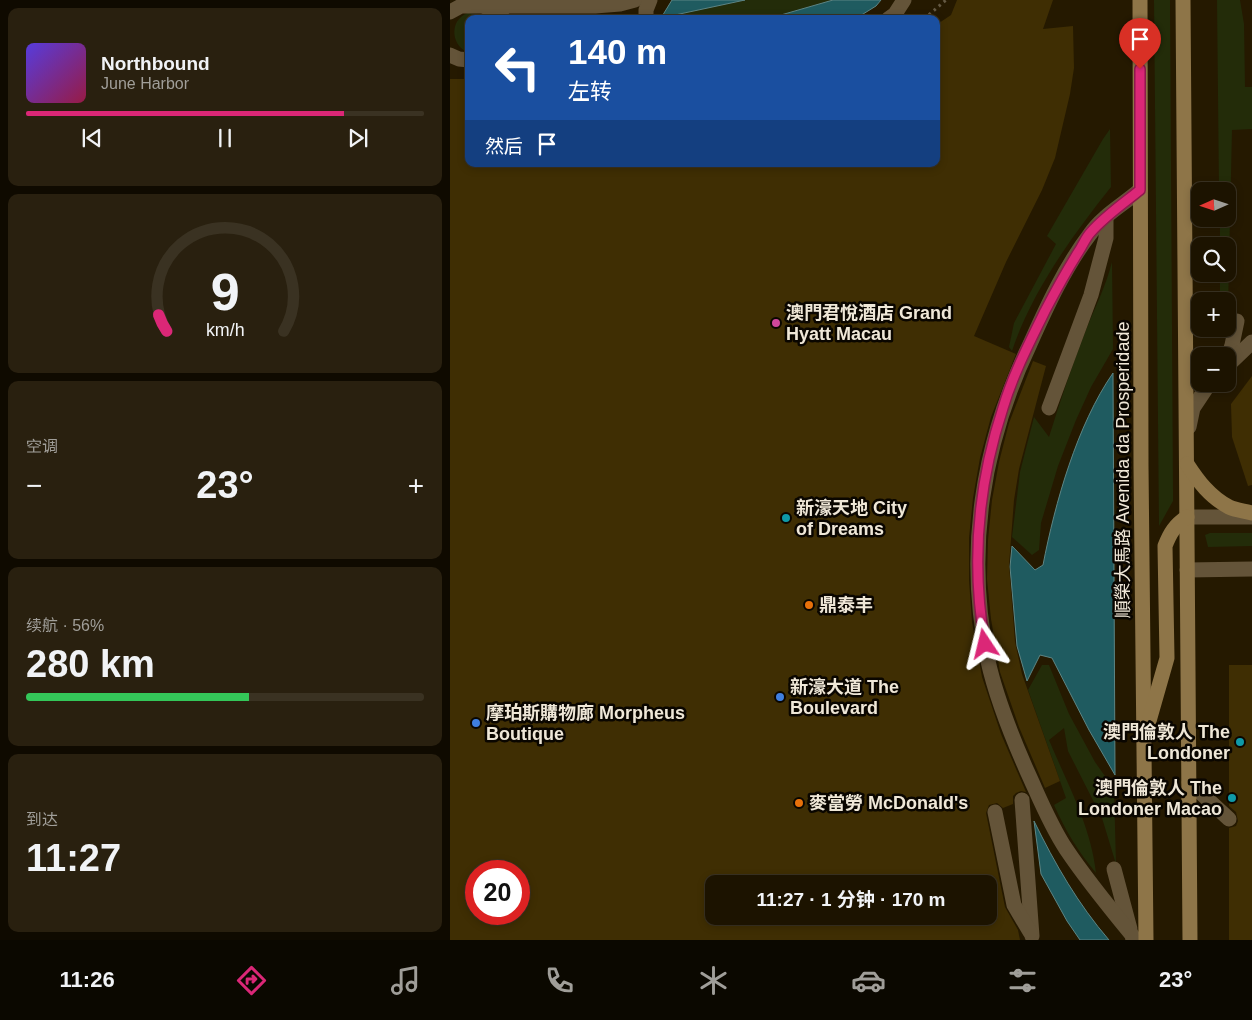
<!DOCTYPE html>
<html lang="zh">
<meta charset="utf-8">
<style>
:root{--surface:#1c1300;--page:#29200f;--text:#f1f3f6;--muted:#a09e99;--line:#3a3222;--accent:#db2777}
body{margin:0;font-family:Helvetica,"Noto Sans SC",sans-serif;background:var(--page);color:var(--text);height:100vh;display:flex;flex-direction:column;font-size:19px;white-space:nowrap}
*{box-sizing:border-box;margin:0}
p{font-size:16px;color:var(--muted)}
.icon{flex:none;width:28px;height:28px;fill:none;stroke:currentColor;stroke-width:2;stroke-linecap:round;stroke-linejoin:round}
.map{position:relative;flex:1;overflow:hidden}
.panel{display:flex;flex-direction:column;gap:8px;padding:8px;background:#0f0a00;width:450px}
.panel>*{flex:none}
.banner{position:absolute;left:15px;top:15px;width:475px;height:152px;border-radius:10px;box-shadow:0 2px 8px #0003,0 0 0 1px var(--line);background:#1a4fa0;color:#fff;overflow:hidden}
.needle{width:32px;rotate:267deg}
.tools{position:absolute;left:741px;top:182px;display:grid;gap:10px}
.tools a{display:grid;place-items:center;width:45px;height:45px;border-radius:10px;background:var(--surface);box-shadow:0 2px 8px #0003,0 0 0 1px var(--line);font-size:25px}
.speed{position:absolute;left:15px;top:860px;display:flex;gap:10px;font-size:25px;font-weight:700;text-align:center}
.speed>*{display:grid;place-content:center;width:65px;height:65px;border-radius:50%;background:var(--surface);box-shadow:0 2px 8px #0003,0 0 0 1px var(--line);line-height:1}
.speed .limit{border:8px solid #d22;background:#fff;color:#111}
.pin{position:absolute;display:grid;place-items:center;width:42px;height:42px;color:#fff;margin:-51px -21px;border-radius:50% 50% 50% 0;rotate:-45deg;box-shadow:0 0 5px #0007}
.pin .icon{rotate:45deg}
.me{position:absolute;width:55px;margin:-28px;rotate:350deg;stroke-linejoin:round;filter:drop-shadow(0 0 4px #0008)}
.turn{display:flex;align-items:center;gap:18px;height:105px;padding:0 20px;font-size:22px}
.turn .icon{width:65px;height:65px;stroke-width:2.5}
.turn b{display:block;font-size:35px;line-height:42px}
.then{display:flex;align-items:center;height:48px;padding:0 20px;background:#0003;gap:10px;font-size:19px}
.big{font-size:38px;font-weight:700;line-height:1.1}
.panel .tile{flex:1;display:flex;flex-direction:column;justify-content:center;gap:8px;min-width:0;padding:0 18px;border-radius:10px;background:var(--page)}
.panel .dial{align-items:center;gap:0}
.dial svg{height:130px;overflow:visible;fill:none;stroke:var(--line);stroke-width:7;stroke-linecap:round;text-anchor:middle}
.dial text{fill:var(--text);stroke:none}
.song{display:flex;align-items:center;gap:15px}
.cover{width:60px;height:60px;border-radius:8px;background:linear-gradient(135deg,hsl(250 70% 55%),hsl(340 70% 35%))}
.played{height:5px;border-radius:2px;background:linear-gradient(90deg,var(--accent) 80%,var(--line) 80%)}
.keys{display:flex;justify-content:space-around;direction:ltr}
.heat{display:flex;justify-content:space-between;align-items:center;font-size:28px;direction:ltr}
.charge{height:8px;border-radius:4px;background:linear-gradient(90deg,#34c759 56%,var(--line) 0)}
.trip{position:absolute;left:255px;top:875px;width:292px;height:50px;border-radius:10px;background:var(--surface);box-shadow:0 2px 8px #0003,0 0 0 1px var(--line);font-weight:700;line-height:50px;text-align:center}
.dock{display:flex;height:80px;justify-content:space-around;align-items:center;background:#0b0800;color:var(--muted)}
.dock .icon{width:35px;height:35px}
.dock .on{color:var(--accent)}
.dock b{font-size:22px;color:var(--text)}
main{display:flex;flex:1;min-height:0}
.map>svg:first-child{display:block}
</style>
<main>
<section class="panel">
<div class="tile">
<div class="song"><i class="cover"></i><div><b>Northbound</b><p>June Harbor</p></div></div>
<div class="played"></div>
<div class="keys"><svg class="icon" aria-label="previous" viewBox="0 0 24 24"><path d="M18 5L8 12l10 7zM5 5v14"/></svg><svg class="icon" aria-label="pause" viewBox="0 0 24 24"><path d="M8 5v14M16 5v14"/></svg><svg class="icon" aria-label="next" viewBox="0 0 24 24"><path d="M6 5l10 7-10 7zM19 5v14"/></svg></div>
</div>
<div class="tile dial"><svg viewBox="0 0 100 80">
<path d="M14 69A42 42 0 1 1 86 69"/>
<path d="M14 69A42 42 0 0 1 9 59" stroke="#db2777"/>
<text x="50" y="56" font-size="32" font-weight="700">9</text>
<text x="50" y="72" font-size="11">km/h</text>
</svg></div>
<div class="tile"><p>空调</p>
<div class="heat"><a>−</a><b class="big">23°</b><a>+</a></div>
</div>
<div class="tile"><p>续航 · 56%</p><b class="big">280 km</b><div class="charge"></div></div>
<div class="tile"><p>到达</p><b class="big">11:27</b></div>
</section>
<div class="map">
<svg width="802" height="940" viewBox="0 0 802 940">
<rect width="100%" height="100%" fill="#251900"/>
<g fill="#232c09">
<polygon points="295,0 383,0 317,19 211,18"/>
<polygon points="704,0 720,0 723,493 723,501 709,526"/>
<polygon points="767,0 790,0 794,24 795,87 802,87 802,129 782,130 778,309 778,301 770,301 770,274 778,274 778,246 770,246 770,219 778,219 778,191 769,191"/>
<path d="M18,13l6,1 8,5h-13v33h-2c-17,-8 -17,-33 1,-39z"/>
<path d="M660,129l1,58c-39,49 -79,104 -99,164l-3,-4 5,-24 42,-79 -9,-8 56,-97z"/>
<path d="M662,262l1,87 -22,38 -15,33 -18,46 -17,57 -2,27 -7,5 -20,-18 8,-65 14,-55 15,20c11,-36 23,-71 37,-107 9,-23 20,-44 26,-68z"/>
<polygon points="760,533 802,533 802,546 758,547 755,535"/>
<path d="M592,665h7l20,49 26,48 19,27 2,75 -14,-46 -34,-67 -4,-23 -15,12c18,43 42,86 47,133 -17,-20 -31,-43 -42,-68l12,-7 -38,-108z"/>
</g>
<g fill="#1f5b60" stroke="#5d8584">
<polygon points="222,0 295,0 211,18"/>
<polygon points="383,0 431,0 426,6 405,19 317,19"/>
<path d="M663,373l2,402 -26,-45 -37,-72 -12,-3 -13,26 -10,-35 -7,-79 2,-21 23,24 8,-5c12,-62 34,-140 70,-192z"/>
<path d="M584,821c21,43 44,83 75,119h-29l-13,-19 -26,-47z"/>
</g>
<g fill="#3f2e03" fill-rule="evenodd">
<path d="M507,0h96l-10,29 30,-3 1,42 -4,26 -15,64 -13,32 -36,72 -32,74 42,18 -25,63 -11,41 -7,40 -4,40v42l3,42 10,55 19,57 25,58 -5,-1 -5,2 -3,3v8l-10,4 -6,-5 -8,2 -3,8 19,94 13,23 2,10h-570v-861h19v85h467v-139l15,-10zM26,871h43v43h-43zM264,884h275v32h-275z"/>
<polygon points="583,361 596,366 569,469 564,500 559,565 565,642 572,674 610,781 595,788 569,727 550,672 541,619 537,579 538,540 542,500 549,462 559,423"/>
<polygon points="802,376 802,485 798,486 782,437 781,404"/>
<polygon points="779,665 802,665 802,940 779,940 779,828 786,826 788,821 786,812 779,806"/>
</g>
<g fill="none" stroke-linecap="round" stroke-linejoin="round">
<polyline stroke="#645943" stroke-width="3" stroke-dasharray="2.5 4" stroke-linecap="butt" points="474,19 496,0"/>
<g stroke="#645439" stroke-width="15">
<polyline points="34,6 54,19"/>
<polyline points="0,12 11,6 145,6 170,4 185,0"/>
<polyline points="196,19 196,10 200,0"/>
<polyline points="438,19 445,14 454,0"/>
<polyline points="0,55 9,59 19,60"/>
<polyline points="778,357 782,345 787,321"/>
<polyline points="778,365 802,342"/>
<polyline points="599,408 641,295 656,238 656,217"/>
<polyline points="739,427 743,408 759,384"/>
<polyline points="739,782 779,819"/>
<polyline points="572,800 582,936"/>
<polyline points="545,812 564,905 580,932"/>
<polyline points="664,869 680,929"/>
<path d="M683,940l-1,-5c-23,-28 -46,-56 -66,-86 -16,-24 -27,-52 -39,-78 -15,-34 -31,-74 -39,-110 -23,-109 -6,-217 42,-317 17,-38 35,-77 60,-110 12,-18 34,-30 50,-44"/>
</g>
<g stroke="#645439" stroke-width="15">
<polyline points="737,517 802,517"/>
<polyline points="737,570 802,569"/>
</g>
<g stroke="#8e7548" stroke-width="15">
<polyline points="690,0 691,466 696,940"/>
<polyline points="733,0 740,940"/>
<path d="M737,464c11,17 23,33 42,43 6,3 16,4 23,6"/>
<path d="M699,721l18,-63 -2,-112c5,-13 10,-21 22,-29"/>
</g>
</g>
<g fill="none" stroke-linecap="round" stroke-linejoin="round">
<g stroke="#8e194d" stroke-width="12">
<path id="route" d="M535,644c-14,-79 -7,-160 18,-236 10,-34 27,-66 42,-97 11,-21 22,-41 34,-60 4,-6 7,-14 12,-19 14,-16 33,-29 49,-42v-121"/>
</g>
<use href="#route" stroke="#db2777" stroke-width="9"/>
</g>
<circle fill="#d1479c" stroke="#0a0600" stroke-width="2" cx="326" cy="323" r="5"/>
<g fill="#0f9aa8" stroke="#0a0600" stroke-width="2">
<circle cx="336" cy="518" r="5"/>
<circle cx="790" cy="742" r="5"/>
<circle cx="782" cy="798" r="5"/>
</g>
<g fill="#e8710a" stroke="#0a0600" stroke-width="2">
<circle cx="359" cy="605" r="5"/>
<circle cx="349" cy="803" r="5"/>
</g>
<g fill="#3f7fe0" stroke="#0a0600" stroke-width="2">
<circle cx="330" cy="697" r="5"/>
<circle cx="26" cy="723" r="5"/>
</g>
<g text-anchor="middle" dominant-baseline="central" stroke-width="5" stroke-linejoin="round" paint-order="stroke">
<g font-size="18" font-weight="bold" fill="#efe7d7" stroke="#0a0600" text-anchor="start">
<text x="336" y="313">澳門君悅酒店 Grand<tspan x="336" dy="21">Hyatt Macau</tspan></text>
<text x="346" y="508">新濠天地 City<tspan x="346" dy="21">of Dreams</tspan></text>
<text x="369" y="605">鼎泰丰</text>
<text x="340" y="687">新濠大道 The<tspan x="340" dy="21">Boulevard</tspan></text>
<text x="36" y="713">摩珀斯購物廊 Morpheus<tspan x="36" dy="21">Boutique</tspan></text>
<text x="780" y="732" text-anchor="end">澳門倫敦人 The<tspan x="780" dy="21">Londoner</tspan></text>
<text x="772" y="788" text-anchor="end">澳門倫敦人 The<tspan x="772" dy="21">Londoner Macao</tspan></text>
<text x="359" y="803">麥當勞 McDonald's</text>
</g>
<g font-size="18" fill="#efe7d7" stroke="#0a0600">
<text transform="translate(673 470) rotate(-90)">順榮大馬路 Avenida da Prosperidade</text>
</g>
</g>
</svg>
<div class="tools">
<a><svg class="needle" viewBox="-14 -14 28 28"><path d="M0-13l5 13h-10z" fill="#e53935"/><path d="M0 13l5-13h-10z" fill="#a09e99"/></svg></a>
<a><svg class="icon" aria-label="search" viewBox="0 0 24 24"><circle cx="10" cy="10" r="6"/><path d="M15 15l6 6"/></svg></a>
<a>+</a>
<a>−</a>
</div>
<div class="speed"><div class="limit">20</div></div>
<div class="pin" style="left:690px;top:69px;background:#d93025"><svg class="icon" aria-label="arrive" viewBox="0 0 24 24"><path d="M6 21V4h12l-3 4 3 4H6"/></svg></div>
<svg class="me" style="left:535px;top:644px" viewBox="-20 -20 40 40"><path d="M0-17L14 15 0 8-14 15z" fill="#db2777" stroke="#fff" stroke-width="4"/></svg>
<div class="trip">11:27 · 1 分钟 · 170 m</div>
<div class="banner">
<div class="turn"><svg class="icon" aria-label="left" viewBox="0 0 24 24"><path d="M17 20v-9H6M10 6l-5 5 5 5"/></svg><div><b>140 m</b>左转</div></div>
<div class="then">然后<svg class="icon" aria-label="arrive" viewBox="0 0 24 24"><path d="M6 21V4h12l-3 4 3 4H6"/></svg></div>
</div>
</div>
</main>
<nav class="dock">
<b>11:26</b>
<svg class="icon on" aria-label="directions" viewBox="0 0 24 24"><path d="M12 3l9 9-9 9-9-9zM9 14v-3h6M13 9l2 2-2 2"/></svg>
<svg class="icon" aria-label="music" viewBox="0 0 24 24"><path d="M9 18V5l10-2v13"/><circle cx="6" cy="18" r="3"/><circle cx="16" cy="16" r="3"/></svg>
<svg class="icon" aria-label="phone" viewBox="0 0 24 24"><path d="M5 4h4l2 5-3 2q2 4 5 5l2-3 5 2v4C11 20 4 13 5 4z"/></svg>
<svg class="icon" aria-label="climate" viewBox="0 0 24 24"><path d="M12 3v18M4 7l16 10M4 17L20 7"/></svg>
<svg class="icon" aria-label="car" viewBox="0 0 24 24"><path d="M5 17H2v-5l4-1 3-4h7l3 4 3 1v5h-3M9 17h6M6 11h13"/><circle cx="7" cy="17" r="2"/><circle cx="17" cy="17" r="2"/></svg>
<svg class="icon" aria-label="filters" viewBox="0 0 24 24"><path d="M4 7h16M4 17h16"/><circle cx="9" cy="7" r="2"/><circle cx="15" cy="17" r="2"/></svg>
<b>23°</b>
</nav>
